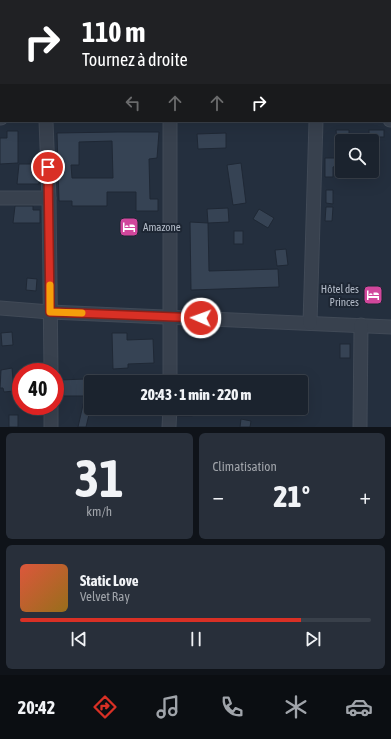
<!DOCTYPE html>
<html lang="fr">
<meta charset="utf-8">
<style>
:root{--surface:#1b232e;--page:#282f3a;--text:#f1f3f6;--muted:#a0a4aa;--line:#39404a;--accent:#d93025}
body{margin:0;font-family:"Asap Condensed",sans-serif;background:var(--page);color:var(--text);height:100vh;display:flex;flex-direction:column;font-size:15px;white-space:nowrap}
*{box-sizing:border-box;margin:0}
p{font-size:13px;color:var(--muted)}
.icon{flex:none;width:22px;height:22px;fill:none;stroke:currentColor;stroke-width:2;stroke-linecap:round;stroke-linejoin:round}
.map{position:relative;height:427px;overflow:hidden}
.drawer{display:flex;flex-direction:column;gap:6px;padding:6px;background:#0f1319;flex:1}
.drawer>*{flex:none}
.hud{position:absolute;left:0px;top:0px;width:391px;height:122px;box-shadow:0 4px 16px #0002,0 0 0 1px var(--line);background:#202124;color:#fff;overflow:hidden}
.controls{position:absolute;left:335px;top:134px;display:grid;gap:8px}
.controls a{display:grid;place-items:center;width:44px;height:44px;border-radius:4px;background:var(--surface);box-shadow:0 4px 16px #0002,0 0 0 1px var(--line);font-size:20px}
.speed{position:absolute;left:12px;top:363px;display:flex;gap:8px;font-size:20px;font-weight:700;text-align:center}
.speed>*{display:grid;place-content:center;width:52px;height:52px;border-radius:50%;background:var(--surface);box-shadow:0 4px 16px #0002,0 0 0 1px var(--line);line-height:1}
.speed .limit{border:6px solid #d22;background:#fff;color:#111}
.pin{position:absolute;display:grid;place-items:center;width:34px;height:34px;color:#fff;margin:-17px;border:2px solid #fff;border-radius:50%;box-shadow:0 1px 4px #0007}
.me{position:absolute;width:44px;margin:-22px;rotate:272deg;stroke-linejoin:round;filter:drop-shadow(0 0 3px #0008)}
.turn{display:flex;align-items:center;gap:14px;height:84px;padding:0 16px;font-size:18px}
.turn .icon{width:52px;height:52px;stroke-width:2.5}
.turn b{display:block;font-size:28px;line-height:34px}
.lanes{display:flex;align-items:center;height:38px;padding:0 16px;background:#0003;justify-content:center;gap:20px;direction:ltr}
.lanes .off{opacity:.35}
.big{font-size:30px;font-weight:800;line-height:1.1}
.drawer .tile{flex:1;display:flex;flex-direction:column;justify-content:center;gap:6px;min-width:0;padding:0 14px;border-radius:6px;background:var(--page)}
.drawer .dial{align-items:center;gap:0}
.dial b{font-size:52px;line-height:1}
.song{display:flex;align-items:center;gap:12px}
.cover{width:48px;height:48px;border-radius:6px;background:linear-gradient(135deg,hsl(10 70% 55%),hsl(40 70% 35%))}
.played{height:4px;border-radius:2px;background:linear-gradient(90deg,var(--accent) 80%,var(--line) 80%)}
.keys{display:flex;justify-content:space-around;direction:ltr}
.heat{display:flex;justify-content:space-between;align-items:center;font-size:22px;direction:ltr}
.drawer .tiles{flex:1;display:grid;gap:6px;grid-template-columns:1fr 1fr}
.tile:last-child{grid-column:span 2}
.trip{position:absolute;left:84px;top:375px;width:224px;height:40px;border-radius:4px;background:var(--surface);box-shadow:0 4px 16px #0002,0 0 0 1px var(--line);font-weight:800;line-height:40px;text-align:center}
.tab-bar{display:flex;height:64px;justify-content:space-around;align-items:center;background:#0b0e12;color:var(--muted)}
.tab-bar .icon{width:28px;height:28px}
.tab-bar .selected{color:var(--accent)}
.tab-bar b{font-size:18px;color:var(--text)}
.map>svg:first-child{display:block}
</style>
<div class="map">
<svg width="391" height="427" viewBox="0 0 391 427">
<rect width="100%" height="100%" fill="#242f3e"/>
<g fill="#364354" stroke="#1f2835" fill-rule="evenodd">
<polygon points="336,130 349,130 349,140 337,141"/>
<rect x="369" y="130" width="15" height="7"/>
<polygon points="7,131 18,131 18,163 0,164 0,138 7,138"/>
<path d="M117,132h42l-2,26 -8,1 1,40h8v12h-22v-19h-29v14h-35v-5h-13l-2,-68zM112,141l1,37h-41l-1,-13h8v-23z"/>
<polygon points="226,133 226,148 198,149 197,134"/>
<polygon points="325,158 336,158 336,166 333,167 333,177 325,177"/>
<polygon points="241,163 246,203 233,205 227,165"/>
<polygon points="19,164 40,164 39,184 17,184"/>
<polygon points="326,190 333,190 333,204 326,203"/>
<polygon points="15,206 33,206 33,210 40,210 40,223 13,223"/>
<polygon points="326,207 333,207 332,221 325,221"/>
<polygon points="228,208 229,222 208,223 207,209"/>
<polygon points="259,209 274,218 268,228 253,219"/>
<polygon points="190,222 208,223 209,271 278,269 279,287 191,290"/>
<rect x="234" y="231" width="9" height="13"/>
<polygon points="286,249 288,265 277,266 275,250"/>
<polygon points="27,278 37,279 36,291 26,290"/>
<polygon points="12,332 13,345 2,346 1,333"/>
<polygon points="112,333 127,333 127,340 153,339 154,363 128,364 128,368 113,369"/>
<rect x="340" y="344" width="10" height="14"/>
<polygon points="12,368 14,391 4,392 3,388 0,388 1,370"/>
<polygon points="85,379 85,388 87,388 88,384 91,385 91,406 86,427 78,427 85,396 60,396 60,380"/>
<rect x="178" y="408" width="14" height="8"/>
<rect x="9" y="415" width="9" height="12"/>
<polygon points="241,419 251,421 250,427 240,427"/>
</g>
<g fill="none" stroke-linecap="round" stroke-linejoin="round">
<g stroke="#414a57" stroke-width="15">
<g id="minor">
<polyline points="171,0 171,1"/>
<polyline points="317,0 317,1"/>
<polyline points="390,3 391,3"/>
<polyline points="0,118 1,118"/>
<polyline points="390,120 391,120"/>
<polyline points="46,121 49,198 51,372"/>
<polyline points="0,198 49,198"/>
<polyline points="0,308 50,312 391,327"/>
<polyline points="310,323 316,121"/>
<polyline points="170,382 170,121"/>
<polyline points="51,406 51,427"/>
<polyline points="169,427 170,408"/>
<polyline points="360,427 361,325"/>
</g>
</g>
<g stroke="#414a57" stroke-width="19">
<g id="major">
<polyline points="48,1 49,0"/>
<polyline points="0,2 1,2"/>
</g>
</g>
<use href="#minor" stroke="#38414e" stroke-width="13"/>
<use href="#major" stroke="#56606e" stroke-width="17"/>
</g>
<g fill="none" stroke-linecap="round" stroke-linejoin="round">
<g stroke="#8d1f18" stroke-width="10">
<polyline id="route" points="48,167 50,312 201,318"/>
</g>
<use href="#route" stroke="#d93025" stroke-width="7"/>
<polyline stroke="#f59e0b" stroke-width="7" points="50,285 50,312 82,313"/>
</g>
<defs>
<g id="hotel-square" transform="scale(1)"><rect x="-9" y="-9" width="18" height="18" rx="4" fill="#d1479c" stroke="#1d2633"/><path d="M-6-4.5h1.5V1H6V5H4.5V3h-9V5H-6ZM-4 0a1.8 1.8 0 1 1 3.6 0ZM.5 0V-2.5h3Q6-2.5 6 0Z" fill="#fff"/></g>
</defs>
<g fill-rule="evenodd">
<use href="#hotel-square" x="129" y="227"/>
<use href="#hotel-square" x="373" y="295"/>
</g>
<g text-anchor="middle" dominant-baseline="central" stroke-width="4" stroke-linejoin="round" paint-order="stroke">
<g font-size="11" fill="#b4bcc9" stroke="#1d2633" text-anchor="start">
<text x="143" y="227">Amazone</text>
<text x="359" y="289" text-anchor="end">Hôtel des<tspan x="359" dy="13">Princes</tspan></text>
</g>
</g>
</svg>
<div class="controls">
<a><svg class="icon" aria-label="search" viewBox="0 0 24 24"><circle cx="10" cy="10" r="6"/><path d="M15 15l6 6"/></svg></a>
</div>
<div class="speed"><div class="limit">40</div></div>
<div class="pin" style="left:48px;top:167px;background:#d93025"><svg class="icon" aria-label="arrive" viewBox="0 0 24 24"><path d="M6 21V4h12l-3 4 3 4H6"/></svg></div>
<svg class="me" style="left:201px;top:318px" viewBox="-20 -20 40 40"><circle r="17" fill="#d93025" stroke="#fff" stroke-width="3"/><path d="M0-11L8 9 0 5-8 9z" fill="#fff"/></svg>
<div class="trip">20:43 · 1 min · 220 m</div>
<div class="hud">
<div class="turn"><svg class="icon" aria-label="right" viewBox="0 0 24 24"><path d="M7 20v-9h11M14 6l5 5-5 5"/></svg><div><b>110 m</b>Tournez à droite</div></div>
<div class="lanes"><svg class="icon off" aria-label="left" viewBox="0 0 24 24"><path d="M17 20v-9H6M10 6l-5 5 5 5"/></svg><svg class="icon off" aria-label="ahead" viewBox="0 0 24 24"><path d="M12 20V5M6 11l6-6 6 6"/></svg><svg class="icon off" aria-label="ahead" viewBox="0 0 24 24"><path d="M12 20V5M6 11l6-6 6 6"/></svg><svg class="icon" aria-label="right" viewBox="0 0 24 24"><path d="M7 20v-9h11M14 6l5 5-5 5"/></svg></div>
</div>
</div>
<section class="drawer">
<div class="tiles">
<div class="tile dial"><b>31</b><p>km/h</p></div>
<div class="tile"><p>Climatisation</p>
<div class="heat"><a>−</a><b class="big">21°</b><a>+</a></div>
</div>
<div class="tile">
<div class="song"><i class="cover"></i><div><b>Static Love</b><p>Velvet Ray</p></div></div>
<div class="played"></div>
<div class="keys"><svg class="icon" aria-label="previous" viewBox="0 0 24 24"><path d="M18 5L8 12l10 7zM5 5v14"/></svg><svg class="icon" aria-label="pause" viewBox="0 0 24 24"><path d="M8 5v14M16 5v14"/></svg><svg class="icon" aria-label="next" viewBox="0 0 24 24"><path d="M6 5l10 7-10 7zM19 5v14"/></svg></div>
</div>
</div>
</section>
<nav class="tab-bar">
<b>20:42</b>
<svg class="icon selected" aria-label="directions" viewBox="0 0 24 24"><path d="M12 3l9 9-9 9-9-9zM9 14v-3h6M13 9l2 2-2 2"/></svg>
<svg class="icon" aria-label="music" viewBox="0 0 24 24"><path d="M9 18V5l10-2v13"/><circle cx="6" cy="18" r="3"/><circle cx="16" cy="16" r="3"/></svg>
<svg class="icon" aria-label="phone" viewBox="0 0 24 24"><path d="M5 4h4l2 5-3 2q2 4 5 5l2-3 5 2v4C11 20 4 13 5 4z"/></svg>
<svg class="icon" aria-label="climate" viewBox="0 0 24 24"><path d="M12 3v18M4 7l16 10M4 17L20 7"/></svg>
<svg class="icon" aria-label="car" viewBox="0 0 24 24"><path d="M5 17H2v-5l4-1 3-4h7l3 4 3 1v5h-3M9 17h6M6 11h13"/><circle cx="7" cy="17" r="2"/><circle cx="17" cy="17" r="2"/></svg>
</nav>
